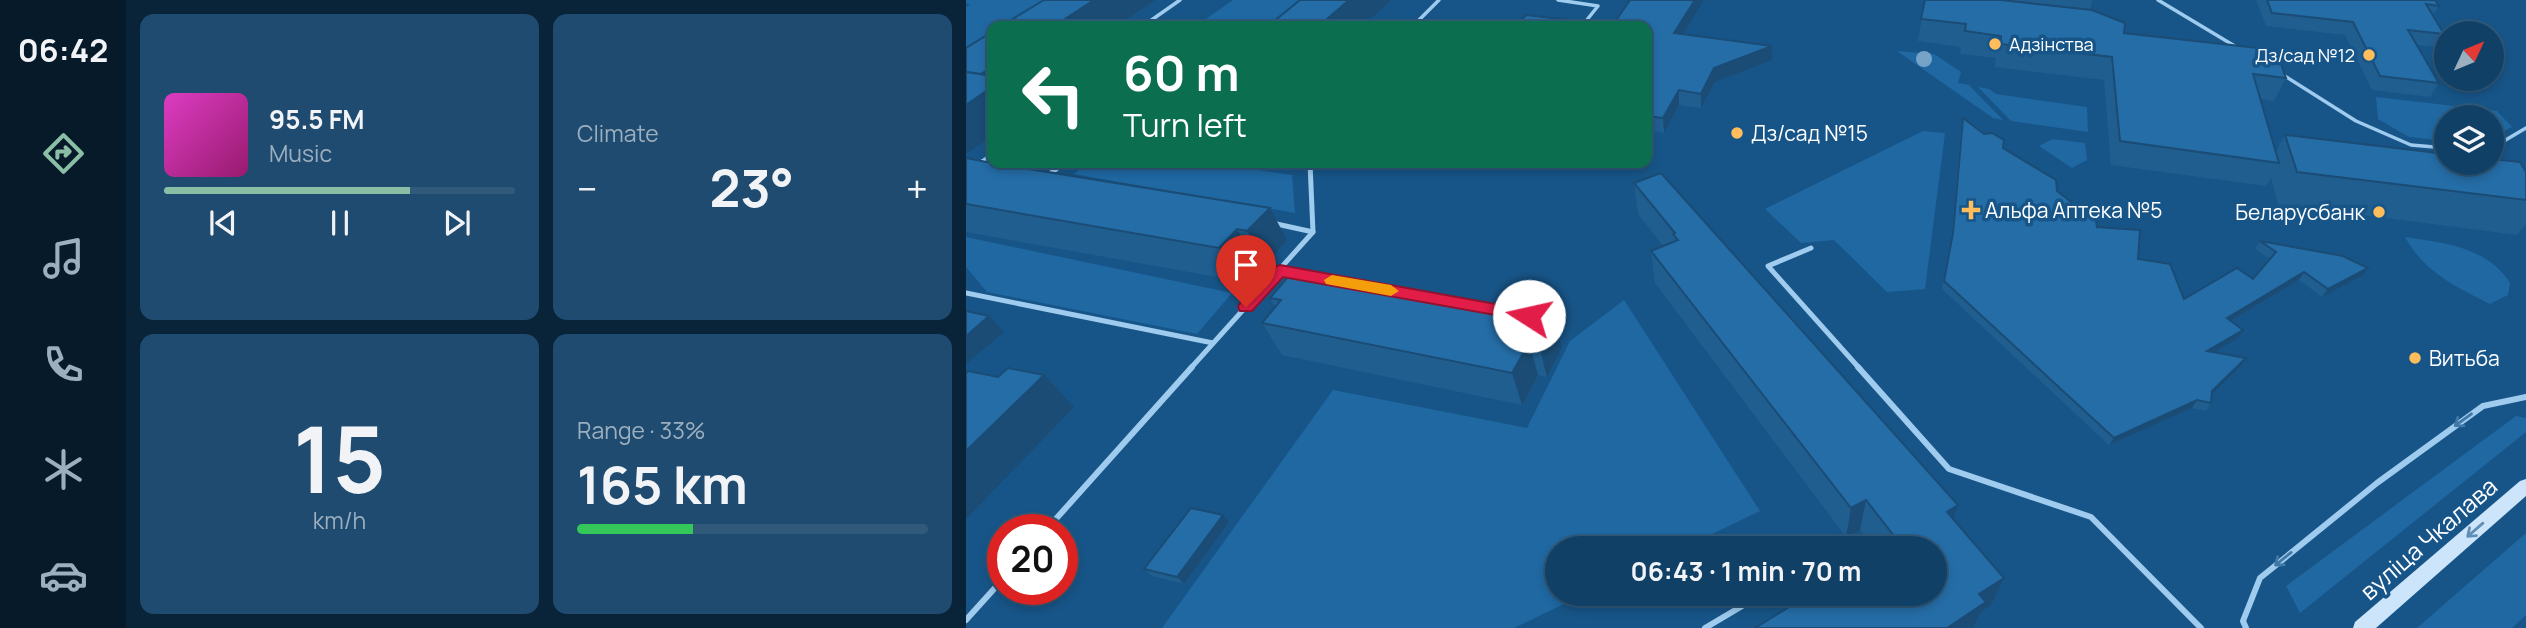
<!DOCTYPE html>
<meta charset="utf-8">
<style>
:root{--surface:#114066;--page:#1e4b6f;--text:#f1f3f6;--muted:#9cafbf;--line:#30597a;--accent:#8abfa5}
body{margin:0;font-family:Manrope,sans-serif;background:var(--page);color:var(--text);height:100vh;display:flex;flex-direction:column;font-size:26px;white-space:nowrap}
*{box-sizing:border-box;margin:0}
p{font-size:23px;color:var(--muted)}
.icon{flex:none;width:38px;height:38px;fill:none;stroke:currentColor;stroke-width:2;stroke-linecap:round;stroke-linejoin:round}
.map{position:relative;flex:1;overflow:hidden}
.sheet{display:flex;flex-direction:column;gap:14px;padding:14px;background:#092338;width:840px}
.sheet>*{flex:none}
.guide{position:absolute;left:21px;top:21px;width:665px;height:147px;border-radius:14px;box-shadow:0 4px 10px #0003,0 0 0 2px var(--line);background:#0b6e4f;color:#fff;overflow:hidden}
.needle{width:46px;rotate:46deg}
.buttons{position:absolute;left:1468px;top:21px;display:grid;gap:14px}
.buttons a{display:grid;place-items:center;width:70px;height:70px;border-radius:50%;background:var(--surface);box-shadow:0 4px 10px #0003,0 0 0 2px var(--line);font-size:35px}
.speed{position:absolute;left:21px;top:514px;display:flex;gap:14px;font-size:35px;font-weight:700;text-align:center}
.speed>*{display:grid;place-content:center;width:91px;height:91px;border-radius:50%;background:var(--surface);box-shadow:0 4px 10px #0003,0 0 0 2px var(--line);line-height:1}
.speed .limit{border:10px solid #d22;background:#fff;color:#111}
.pin{position:absolute;display:grid;place-items:center;width:60px;height:60px;color:#fff;margin:-72px -30px;border-radius:50% 50% 50% 0;rotate:-45deg;box-shadow:0 0 7px #0007}
.pin .icon{rotate:45deg}
.me{position:absolute;width:77px;margin:-38px;rotate:280deg;stroke-linejoin:round;filter:drop-shadow(0 0 5px #0008)}
.turn{display:flex;align-items:center;gap:24px;height:147px;padding:0 21px;font-size:32px}
.turn .icon{width:91px;height:91px;stroke-width:2.5}
.turn b{display:block;font-size:49px;line-height:60px}
.big{font-size:52px;font-weight:700;line-height:1.1}
.sheet .tile{flex:1;display:flex;flex-direction:column;justify-content:center;gap:10px;min-width:0;padding:0 24px;border-radius:14px;background:var(--page)}
.sheet .dial{align-items:center;gap:0}
.dial b{font-size:91px;line-height:1}
.song{display:flex;align-items:center;gap:21px}
.cover{width:84px;height:84px;border-radius:10px;background:linear-gradient(135deg,hsl(310 70% 55%),hsl(320 70% 35%))}
.played{height:7px;border-radius:4px;background:linear-gradient(90deg,var(--accent) 70%,var(--line) 70%)}
.keys{display:flex;justify-content:space-around;direction:ltr}
.heat{display:flex;justify-content:space-between;align-items:center;font-size:38px;direction:ltr}
.charge{height:10px;border-radius:5px;background:linear-gradient(90deg,#34c759 33%,var(--line) 0)}
.sheet .tiles{flex:1;display:grid;gap:14px;grid-template-columns:repeat(2,1fr)}
.trip{position:absolute;left:579px;top:536px;width:402px;height:70px;border-radius:35px;background:var(--surface);box-shadow:0 4px 10px #0003,0 0 0 2px var(--line);font-weight:700;line-height:70px;text-align:center}
main{display:flex;flex:1;min-height:0}
.menu{display:flex;flex-direction:column;width:126px;justify-content:space-around;align-items:center;background:#071a29;color:var(--muted)}
.menu .icon{width:49px;height:49px}
.menu .active{color:var(--accent)}
.menu b{font-size:32px;color:var(--text)}
.map>svg:first-child{display:block}
</style>
<main>
<nav class="menu">
<b>06:42</b>
<svg class="icon active" aria-label="directions" viewBox="0 0 24 24"><path d="M12 3l9 9-9 9-9-9zM9 14v-3h6M13 9l2 2-2 2"/></svg>
<svg class="icon" aria-label="music" viewBox="0 0 24 24"><path d="M9 18V5l10-2v13"/><circle cx="6" cy="18" r="3"/><circle cx="16" cy="16" r="3"/></svg>
<svg class="icon" aria-label="phone" viewBox="0 0 24 24"><path d="M5 4h4l2 5-3 2q2 4 5 5l2-3 5 2v4C11 20 4 13 5 4z"/></svg>
<svg class="icon" aria-label="climate" viewBox="0 0 24 24"><path d="M12 3v18M4 7l16 10M4 17L20 7"/></svg>
<svg class="icon" aria-label="car" viewBox="0 0 24 24"><path d="M5 17H2v-5l4-1 3-4h7l3 4 3 1v5h-3M9 17h6M6 11h13"/><circle cx="7" cy="17" r="2"/><circle cx="17" cy="17" r="2"/></svg>
</nav>
<section class="sheet">
<div class="tiles">
<div class="tile">
<div class="song"><i class="cover"></i><div><b>95.5 FM</b><p>Music</p></div></div>
<div class="played"></div>
<div class="keys"><svg class="icon" aria-label="previous" viewBox="0 0 24 24"><path d="M18 5L8 12l10 7zM5 5v14"/></svg><svg class="icon" aria-label="pause" viewBox="0 0 24 24"><path d="M8 5v14M16 5v14"/></svg><svg class="icon" aria-label="next" viewBox="0 0 24 24"><path d="M6 5l10 7-10 7zM19 5v14"/></svg></div>
</div>
<div class="tile"><p>Climate</p>
<div class="heat"><a>−</a><b class="big">23°</b><a>+</a></div>
</div>
<div class="tile dial"><b>15</b><p>km/h</p></div>
<div class="tile"><p>Range · 33%</p><b class="big">165 km</b><div class="charge"></div></div>
</div>
</section>
<div class="map">
<svg width="1560" height="628" viewBox="0 0 1560 628">
<rect width="100%" height="100%" fill="#175588"/>
<g fill="#1f68a2">
<polygon points="0,0 129,0 89,26 26,26 26,67 0,84 0,7 4,5 0,3"/>
<polygon points="267,0 375,0 345,26 230,26"/>
<polygon points="931,51 968,54 995,72 992,83 1003,85 1037,120 1027,118"/>
<polygon points="1012,87 1023,89 1030,94 1121,107 1122,132 1045,121"/>
<polygon points="1410,97 1531,111 1546,127 1526,138 1526,117 1480,117 1480,141 1443,137 1412,119"/>
<polygon points="957,131 979,133 959,289 921,292 868,240 835,243 799,209"/>
<polygon points="1087,139 1119,143 1121,160 1106,168 1073,146"/>
<polygon points="121,163 247,163 326,175 329,213 108,174"/>
<polygon points="0,237 266,293 231,334 21,292 0,267"/>
<path d="M1439,237c40,6 82,10 105,46l-2,12 -18,9c-35,-18 -65,-31 -85,-67z"/>
<polygon points="658,300 794,511 717,548 592,548 592,593 621,593 548,628 196,628 367,390 561,428 604,341"/>
<polygon points="1550,416 1560,418 1560,432 1334,613 1320,586"/>
<polygon points="1560,533 1560,615 1546,628 1451,628"/>
</g>
<g fill="none" stroke-linecap="round" stroke-linejoin="round">
<g stroke="#9ecbee" stroke-width="3.5">
<polyline points="592,0 632,6 616,26"/>
<polyline points="1192,0 1272,48"/>
<polyline points="177,26 214,0"/>
<polyline points="447,26 473,0"/>
<polyline points="1314,73 1390,121 1445,145 1480,148"/>
<polyline points="1526,148 1560,128"/>
<polyline points="14,163 26,154"/>
</g>
<g stroke="#9ecbee" stroke-width="5">
<polyline points="0,174 16,162"/>
<polyline points="81,176 98,163"/>
<polyline points="306,223 347,232"/>
<polyline points="845,248 802,266 894,369"/>
<polyline points="0,293 247,343"/>
<polyline points="560,315 563,316 578,291"/>
<polyline points="224,369 347,232 344,163"/>
</g>
<g stroke="#9ecbee" stroke-width="6">
<polyline points="892,367 983,469 1125,517 1235,628"/>
<polyline points="80,530 226,367"/>
<polyline points="0,620 37,579"/>
<polyline points="739,628 798,593"/>
<polyline points="1280,628 1277,621 1294,578 1411,483 1517,406 1560,397"/>
</g>
<polygon fill="#cce5fa" fill-rule="evenodd" points="1560,479 1560,496 1410,628 1387,628 1389,622 1554,481"/>
</g>
<circle fill="#76a3c7" cx="958" cy="59" r="8"/>
<g fill="#205e90">
<polygon points="664,0 738,0 717,34 806,46 806,60 749,82 735,108 713,105 698,133 681,130 681,26 550,26 560,15 647,25"/>
<polygon points="959,0 1126,0 1124,10 1158,33 1320,78 1308,101 1294,99 1310,152 1319,135 1559,171 1560,170 1560,224 1551,235 1312,204 1305,178 1300,186 1145,165 1138,80 1029,67 1030,58 994,54 995,47 952,41"/>
<polygon points="1290,0 1469,0 1473,6 1467,15 1478,34 1469,47 1451,45 1473,83 1464,97 1406,90 1379,35 1300,26"/>
<polygon points="997,118 1091,191 1131,227 1218,299 1287,279 1304,259 1289,249 1294,241 1396,276 1356,297 1333,280 1265,321 1277,330 1272,338 1247,352 1280,358 1275,366 1246,394 1245,403 1240,411 1226,408 1143,445 976,289 985,241 995,126"/>
<polygon points="0,158 321,240 300,264 290,262 273,281 0,232"/>
<polygon points="668,183 987,519 1025,605 1015,612 970,548 908,548 894,530 880,537 689,283 685,251 697,246 672,214"/>
<polygon points="304,298 596,348 581,377 572,375 556,405 316,355 296,323 309,307"/>
<polygon points="263,522 218,584 186,576 178,569"/>
</g>
<g fill="#1a4c75">
<polygon points="128,0 189,0 151,26 88,26"/>
<polygon points="383,0 425,0 397,26 353,26"/>
<polygon points="729,0 738,0 709,47 708,33"/>
<polygon points="806,46 806,60 749,82 735,108 735,94 748,68"/>
<polygon points="26,67 26,136 0,154 0,105 15,74"/>
<polygon points="713,90 713,105 698,133 697,118"/>
<polygon points="304,208 321,240 300,264 281,231"/>
<polygon points="271,229 290,262 273,281 253,248"/>
<polygon points="1402,268 1396,276 1356,297 1362,289"/>
<polygon points="1338,272 1333,280 1256,326 1261,318"/>
<polygon points="23,316 38,332 0,364 0,336"/>
<polygon points="588,316 596,348 581,377 573,345"/>
<polygon points="1277,330 1272,338 1236,359 1241,351"/>
<polygon points="563,343 572,375 556,405 546,373"/>
<polygon points="1280,358 1275,366 1241,399 1246,391"/>
<polygon points="78,375 108,407 0,519 0,451"/>
<polygon points="1231,400 1226,408 1143,445 1148,438"/>
<polygon points="900,500 894,530 880,537 885,508"/>
<polygon points="992,505 982,534 981,512"/>
<polygon points="257,515 263,522 218,584 211,577"/>
<polygon points="1038,578 1025,605 1015,612 1007,628 981,628 1013,594"/>
</g>
<g fill="#256da7" stroke="#1a4c75" stroke-width="2">
<polygon points="78,0 128,0 88,26 35,26"/>
<polygon points="334,0 383,0 353,26 302,26"/>
<polygon points="664,0 729,0 708,33 806,46 748,68 735,94 713,90 697,118 681,116 681,26 550,26 560,15 647,25"/>
<polygon points="959,0 1035,0 1126,10 1159,23 1158,33 1310,50 1320,78 1287,74 1313,163 1154,141 1146,57 1035,44 1035,36 999,31 1000,24 955,19"/>
<polygon points="1301,0 1469,0 1473,6 1460,4 1478,34 1442,30 1473,83 1414,76 1387,22 1306,13"/>
<polygon points="26,32 26,67 15,74 0,72 0,48"/>
<polygon points="0,72 26,76 26,87 0,105"/>
<polygon points="997,118 1018,134 1026,133 1038,140 1037,148 1090,180 1091,191 1108,204 1128,208 1131,227 1174,230 1172,259 1204,264 1218,299 1271,268 1287,279 1310,252 1294,241 1377,256 1402,268 1362,289 1338,272 1261,318 1277,330 1241,351 1280,358 1246,391 1245,403 1231,400 1148,438 978,281 987,233"/>
<polygon points="1319,135 1480,154 1480,163 1526,163 1526,159 1554,162 1560,172 1560,200 1331,172"/>
<polygon points="0,158 26,163 304,208 281,231 271,229 253,248 0,204"/>
<polygon points="695,173 992,505 981,512 1038,578 1013,594 1020,602 981,628 789,628 846,593 970,593 970,548 921,548 932,541 900,500 885,508 685,251 712,240 707,234 709,233 668,183"/>
<polygon points="327,271 588,316 573,345 563,343 546,373 296,323 315,300 304,298"/>
<polygon points="0,311 23,316 0,336"/>
<polygon points="42,368 78,375 0,451 0,373 2,371 32,377"/>
<polygon points="225,508 257,515 211,577 178,569"/>
</g>
<defs><path id="oneway-shaft" d="M-6 0H5M1.5-3L5.5 0L1.5 3" fill="none" stroke-width="1.6" stroke-linecap="round" stroke-linejoin="round" transform="scale(1.75)"/></defs>
<g stroke="#4078a7">
<use href="#oneway-shaft" transform="translate(1497 420) rotate(144)"/>
<use href="#oneway-shaft" transform="translate(1317 559) rotate(141)"/>
</g>
<use stroke="#5f8fb6" href="#oneway-shaft" transform="translate(1509 530) rotate(139)"/>
<polygon fill="#e11d48" stroke="#92132f" stroke-width="2" points="314,265 563,310 571,316 563,321 317,277 286,311 274,311 272,307 274,303 308,267"/>
<polygon fill="#f59e0b" points="366,275 425,285 433,291 425,296 360,284 358,280"/>
<g fill="#ffbe5b" stroke="#175588" stroke-width="2.5">
<circle cx="1029" cy="44" r="7"/>
<circle cx="1403" cy="55" r="7"/>
<circle cx="771" cy="133" r="7"/>
<path d="M1001.5 199.5h7v7h7v7h-7v7h-7v-7h-7v-7h7z"/>
<circle cx="1413" cy="212" r="7"/>
<circle cx="1449" cy="358" r="7"/>
</g>
<g text-anchor="middle" dominant-baseline="central" stroke-width="7" stroke-linejoin="round" paint-order="stroke">
<g font-size="18" fill="#fff" stroke="#175588" text-anchor="start">
<text x="1043" y="44">Адзінства</text>
<text x="1389" y="55" text-anchor="end">Дз/сад №12</text>
</g>
<g font-size="21" fill="#fff" stroke="#175588" text-anchor="start">
<text x="785" y="133">Дз/сад №15</text>
<text x="1019" y="210">Альфа Аптека №5</text>
<text x="1399" y="212" text-anchor="end">Беларусбанк</text>
<text x="1463" y="358">Витьба</text>
</g>
<g font-size="24" fill="#fff" stroke="#175588">
<text transform="translate(1462 538) rotate(-41)">вуліца Чкалава</text>
</g>
</g>
</svg>
<div class="buttons">
<a><svg class="needle" viewBox="-14 -14 28 28"><path d="M0-13l5 13h-10z" fill="#e53935"/><path d="M0 13l5-13h-10z" fill="#9cafbf"/></svg></a>
<a><svg class="icon" aria-label="layers" viewBox="0 0 24 24"><path d="M12 4l9 5-9 5-9-5zM3 14l9 5 9-5"/></svg></a>
</div>
<div class="speed"><div class="limit">20</div></div>
<div class="pin" style="left:280px;top:307px;background:#d93025"><svg class="icon" aria-label="arrive" viewBox="0 0 24 24"><path d="M6 21V4h12l-3 4 3 4H6"/></svg></div>
<svg class="me" style="left:563px;top:316px" viewBox="-20 -20 40 40"><circle r="19" fill="#fff"/><path d="M0-13L10 11 0 6-10 11z" fill="#e11d48"/></svg>
<div class="trip">06:43 · 1 min · 70 m</div>
<div class="guide">
<div class="turn"><svg class="icon" aria-label="left" viewBox="0 0 24 24"><path d="M17 20v-9H6M10 6l-5 5 5 5"/></svg><div><b>60 m</b>Turn left</div></div>
</div>
</div>
</main>
